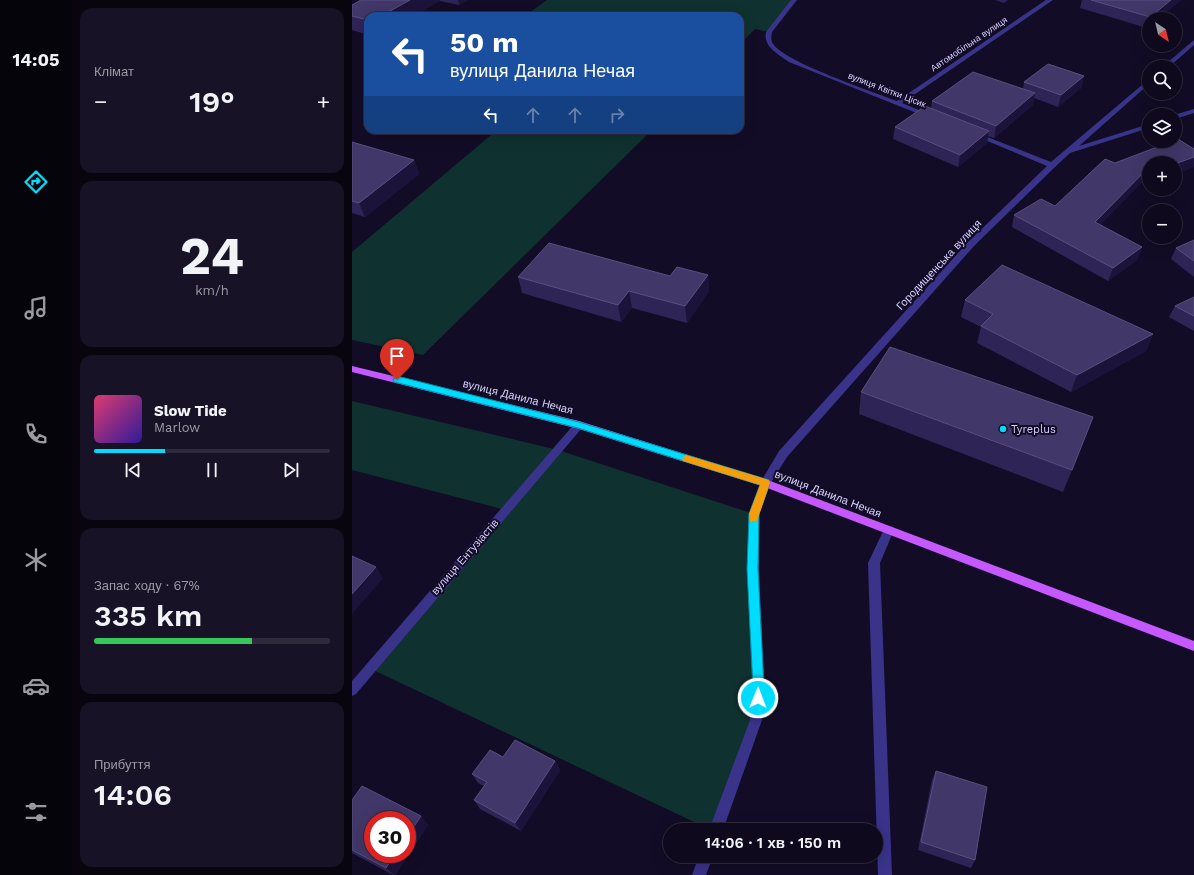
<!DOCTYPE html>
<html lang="uk">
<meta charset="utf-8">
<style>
:root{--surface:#0e091c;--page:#171225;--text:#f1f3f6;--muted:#9b9aa3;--line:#2e2a3b;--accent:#00dcfd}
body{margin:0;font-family:"Work Sans",sans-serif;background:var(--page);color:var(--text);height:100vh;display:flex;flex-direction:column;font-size:15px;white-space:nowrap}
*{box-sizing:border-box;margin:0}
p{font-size:13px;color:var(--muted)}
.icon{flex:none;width:22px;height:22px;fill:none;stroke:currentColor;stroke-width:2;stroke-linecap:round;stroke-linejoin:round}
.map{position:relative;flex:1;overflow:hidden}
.drawer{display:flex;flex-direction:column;gap:8px;padding:8px;background:#08050f;width:280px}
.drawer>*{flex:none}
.top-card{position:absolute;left:12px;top:12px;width:380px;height:122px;border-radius:12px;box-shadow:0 4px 16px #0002,0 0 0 1px var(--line);background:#1a4fa0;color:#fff;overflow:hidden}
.needle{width:26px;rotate:145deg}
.buttons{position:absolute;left:790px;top:12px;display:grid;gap:8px}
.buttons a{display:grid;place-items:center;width:40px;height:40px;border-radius:50%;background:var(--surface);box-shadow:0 4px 16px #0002,0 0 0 1px var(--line);font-size:20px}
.speed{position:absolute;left:12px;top:811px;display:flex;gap:8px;font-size:20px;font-weight:700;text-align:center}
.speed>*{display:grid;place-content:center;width:52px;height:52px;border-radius:50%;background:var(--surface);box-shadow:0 4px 16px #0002,0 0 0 1px var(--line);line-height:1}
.speed .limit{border:6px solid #d22;background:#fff;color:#111}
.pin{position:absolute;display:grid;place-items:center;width:34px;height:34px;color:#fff;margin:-41px -17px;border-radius:50% 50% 50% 0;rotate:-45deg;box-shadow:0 0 4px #0007}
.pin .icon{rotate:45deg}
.me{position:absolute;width:44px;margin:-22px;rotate:1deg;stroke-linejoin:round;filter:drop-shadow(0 0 3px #0008)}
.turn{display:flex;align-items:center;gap:14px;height:84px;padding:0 20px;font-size:18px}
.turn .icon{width:52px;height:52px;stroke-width:2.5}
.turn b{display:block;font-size:28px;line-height:34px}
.lanes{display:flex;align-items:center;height:38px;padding:0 20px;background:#0003;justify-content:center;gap:20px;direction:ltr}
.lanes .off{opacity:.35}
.big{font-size:30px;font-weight:600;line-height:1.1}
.drawer .widget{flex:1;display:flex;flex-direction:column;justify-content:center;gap:6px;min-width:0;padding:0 14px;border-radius:12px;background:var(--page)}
.drawer .dial{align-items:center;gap:0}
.dial b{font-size:52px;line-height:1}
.song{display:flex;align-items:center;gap:12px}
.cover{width:48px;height:48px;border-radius:6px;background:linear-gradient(135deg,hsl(340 70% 55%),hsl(250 70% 35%))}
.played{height:4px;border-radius:2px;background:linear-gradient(90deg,var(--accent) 30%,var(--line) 30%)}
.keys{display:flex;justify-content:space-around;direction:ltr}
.heat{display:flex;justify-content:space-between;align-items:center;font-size:22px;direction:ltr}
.charge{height:6px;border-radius:3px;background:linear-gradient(90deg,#34c759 67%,var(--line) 0)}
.trip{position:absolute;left:311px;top:823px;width:220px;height:40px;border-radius:20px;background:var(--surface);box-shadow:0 4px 16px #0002,0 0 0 1px var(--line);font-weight:600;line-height:40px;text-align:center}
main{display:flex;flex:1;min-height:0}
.menu{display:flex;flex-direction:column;width:72px;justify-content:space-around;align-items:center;background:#06040b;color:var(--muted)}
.menu .icon{width:28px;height:28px}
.menu .current{color:var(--accent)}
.menu b{font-size:18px;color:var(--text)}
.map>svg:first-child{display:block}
</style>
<main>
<nav class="menu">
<b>14:05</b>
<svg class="icon current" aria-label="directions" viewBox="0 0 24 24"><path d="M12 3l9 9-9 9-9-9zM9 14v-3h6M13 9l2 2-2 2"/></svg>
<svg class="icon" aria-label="music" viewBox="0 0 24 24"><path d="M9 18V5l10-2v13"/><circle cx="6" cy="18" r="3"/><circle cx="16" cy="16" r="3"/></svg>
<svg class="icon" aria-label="phone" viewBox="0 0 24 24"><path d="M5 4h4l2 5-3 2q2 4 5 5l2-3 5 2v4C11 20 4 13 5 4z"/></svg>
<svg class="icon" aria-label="climate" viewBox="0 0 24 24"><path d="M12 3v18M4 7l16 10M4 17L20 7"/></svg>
<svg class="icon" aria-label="car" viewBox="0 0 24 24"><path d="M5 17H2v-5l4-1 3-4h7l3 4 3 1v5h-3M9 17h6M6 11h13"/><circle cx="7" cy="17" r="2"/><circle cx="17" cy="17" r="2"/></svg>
<svg class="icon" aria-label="filters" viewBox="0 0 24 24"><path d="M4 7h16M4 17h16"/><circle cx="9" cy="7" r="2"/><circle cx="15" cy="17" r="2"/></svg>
</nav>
<section class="drawer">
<div class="widget"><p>Клімат</p>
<div class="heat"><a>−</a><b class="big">19°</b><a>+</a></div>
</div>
<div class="widget dial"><b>24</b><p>km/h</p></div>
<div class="widget">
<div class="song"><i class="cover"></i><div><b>Slow Tide</b><p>Marlow</p></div></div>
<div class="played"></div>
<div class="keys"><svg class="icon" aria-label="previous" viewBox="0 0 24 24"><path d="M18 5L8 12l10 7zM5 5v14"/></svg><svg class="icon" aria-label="pause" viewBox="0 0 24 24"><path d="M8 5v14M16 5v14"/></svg><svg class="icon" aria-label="next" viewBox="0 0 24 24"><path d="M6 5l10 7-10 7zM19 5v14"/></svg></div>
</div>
<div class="widget"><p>Запас ходу · 67%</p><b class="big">335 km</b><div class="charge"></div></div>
<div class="widget"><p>Прибуття</p><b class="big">14:06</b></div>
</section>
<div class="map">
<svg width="842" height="875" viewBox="0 0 842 875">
<rect width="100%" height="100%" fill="#120c26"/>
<g fill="#0f3130">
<polygon points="195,0 442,0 417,32 403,29 388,44 388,16 173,16"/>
<polygon points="145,130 300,130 71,355 0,340 0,252"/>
<polygon points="0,401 206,450 402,514 404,720 359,830 17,668 154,510 0,470"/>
</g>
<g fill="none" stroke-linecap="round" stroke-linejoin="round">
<g fill="#39338a" fill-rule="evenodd">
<path d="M439,0h6l-25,32c-1,5 -1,8 1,12 14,19 98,47 124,57l149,-101h7l-151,103 29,12v2l-2,1 -140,-56c-11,-8 -26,-15 -23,-30z"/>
<polygon points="842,40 842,45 817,67 810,67"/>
<polygon points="797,79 797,84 727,146 797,124 797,128 718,153 703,167 622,246 435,457 418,484 407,514 407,569 412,687 410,720 371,830 357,830 398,720 400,687 395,569 397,514 408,483 427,451 616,242 695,166 621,135 621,133 625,133 699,162"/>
<polygon points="842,109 842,113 823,119 822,115"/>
<polygon points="227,421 230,422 232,425 230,428 4,694 0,696 0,681 224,422"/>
<polygon points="537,526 541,527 542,530 528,563 540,875 526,875 516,563 533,527"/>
<polygon points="347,856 361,856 354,875 340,875"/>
</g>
<polygon fill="#c559ff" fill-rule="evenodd" points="0,366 227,421 413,479 842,641 842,651 410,486 227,429 0,372"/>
</g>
<g fill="#2f2456">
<polygon points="9,0 116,0 107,5 88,1 16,16 16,35 0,30 0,5"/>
<polygon points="643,0 656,0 652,3"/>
<polygon points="730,0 829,0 806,19 797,19 797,26 795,28 728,8"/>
<polygon points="732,76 729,88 706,107 682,98 681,105 642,138 636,136 635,143 606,167 541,139 543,127 579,108 580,101 671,89 672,82"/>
<polygon points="0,142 62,160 67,174 13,217 0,213"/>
<polygon points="842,149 842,167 823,174 823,163 797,163 748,225 790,247 785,260 756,281 660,227 662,215 703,206 763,163"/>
<polygon points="842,240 842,277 819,259 824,248"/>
<polygon points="356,275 357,291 335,323 280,308 269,322 170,293 166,277 318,276"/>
<polygon points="842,297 842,331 817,317 823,306"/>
<polygon points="613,300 801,334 794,351 719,392 625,343 629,327 609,317"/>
<polygon points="509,392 720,470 711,492 507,414"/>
<polygon points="151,757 203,761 208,770 169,831 128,809 122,800 132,786 126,783 120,774"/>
<polygon points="584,771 623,860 619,868 566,850 580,780"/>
<polygon points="0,800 69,816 76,825 43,875 41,875 0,853"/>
</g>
<g fill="#1c133b">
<polygon points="58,0 88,0 88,1 62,16 29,16"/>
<polygon points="106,0 116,0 107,5"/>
<polygon points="819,0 829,0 806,19 798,19 798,17"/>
<polygon points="797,21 797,26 795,28"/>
<polygon points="732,76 729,88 706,107 709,95"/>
<polygon points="683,93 681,105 642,138 644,126"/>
<polygon points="637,131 635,143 606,167 608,155"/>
<polygon points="808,156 805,163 801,163"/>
<polygon points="842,157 842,167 823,174 823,164"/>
<polygon points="62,160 67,174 13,217 7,203"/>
<polygon points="797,167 797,175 739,235 743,222"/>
<polygon points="790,247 785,260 756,281 761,268"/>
<polygon points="356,275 357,291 335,323 333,306"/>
<polygon points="277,291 280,308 269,322 266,305"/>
<polygon points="801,334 794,351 719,392 725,375"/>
<polygon points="24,567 31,578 0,614 0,594"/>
<polygon points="203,761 208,770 169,831 163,823"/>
<polygon points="69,816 76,825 43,875 42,875 34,868 43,854 55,854 55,837"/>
</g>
<g fill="#413768" stroke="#594f80">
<polygon points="9,0 58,0 29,16 16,16 16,20 0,16 0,5"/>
<polygon points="739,0 819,0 798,17"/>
<polygon points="696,64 732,76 709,95 672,82"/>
<polygon points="621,72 683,93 644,126 580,101"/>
<polygon points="573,106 637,131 608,155 543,127"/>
<polygon points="826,139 842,149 842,157 823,164 823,163 818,163 808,156 801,163 797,163 797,167 743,222 790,247 761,268 662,215 689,199 703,206 753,159 763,163 821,141 823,141 823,140"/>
<polygon points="0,142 62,160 7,203 0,201"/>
<polygon points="842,240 842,261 824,248"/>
<polygon points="197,243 318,276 325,267 356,275 333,306 277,291 266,305 166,277"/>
<polygon points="650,265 801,334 725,375 629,326 641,314 613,300"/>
<polygon points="842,297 842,316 823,306"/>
<polygon points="538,347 741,417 720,470 509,392"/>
<polygon points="0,556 24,567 0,594"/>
<polygon points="163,740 203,761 163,823 122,800 135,782 120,774 138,750 151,757"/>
<polygon points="584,771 635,787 623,860 569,842"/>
<polygon points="10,786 69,816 55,837 55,820 21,820 21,854 43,854 34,868 0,850 0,800"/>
</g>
<polygon fill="#00dcfd" stroke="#008fa4" points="45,376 227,422 417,480 418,483 407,514 406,569 412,688 410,702 406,704 402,702 400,698 401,688 395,569 397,514 408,485 226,428 42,382 41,380"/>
<polygon fill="#f59e0b" points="334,455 417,480 418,483 405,521 398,521 397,514 408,485 331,461 330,459"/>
<circle fill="#00dcfd" stroke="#120c26" stroke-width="1.5" cx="651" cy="429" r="4"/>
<g text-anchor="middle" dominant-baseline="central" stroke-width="4" stroke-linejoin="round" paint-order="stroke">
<g font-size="9" fill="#d8d2ff" stroke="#120c26">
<text transform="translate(617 44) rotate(-34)">Автомобільна вулиця</text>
<text transform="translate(535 90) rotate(21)">вулиця Квітки Цісик</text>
</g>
<g font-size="11" fill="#d8d2ff" stroke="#120c26">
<text transform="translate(587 265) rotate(-47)">Городищенська вулиця</text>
<text transform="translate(166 397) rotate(14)">вулиця Данила Нечая</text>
<text transform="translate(476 494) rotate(21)">вулиця Данила Нечая</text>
<text transform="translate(113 557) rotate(-49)">вулиця Ентузіастів</text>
</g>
<g font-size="11" fill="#d8d2ff" stroke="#120c26" text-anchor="start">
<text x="659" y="429">Tyreplus</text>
</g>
</g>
</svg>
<div class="buttons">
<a><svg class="needle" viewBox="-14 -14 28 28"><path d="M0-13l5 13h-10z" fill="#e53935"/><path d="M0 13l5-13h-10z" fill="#9b9aa3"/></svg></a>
<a><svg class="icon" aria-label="search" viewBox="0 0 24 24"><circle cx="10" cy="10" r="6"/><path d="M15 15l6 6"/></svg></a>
<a><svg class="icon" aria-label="layers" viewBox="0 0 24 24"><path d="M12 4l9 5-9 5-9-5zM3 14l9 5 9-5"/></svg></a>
<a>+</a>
<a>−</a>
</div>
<div class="speed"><div class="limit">30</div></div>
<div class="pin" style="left:45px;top:380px;background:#d93025"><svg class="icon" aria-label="arrive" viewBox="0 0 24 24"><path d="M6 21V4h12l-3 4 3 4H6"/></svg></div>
<svg class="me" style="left:406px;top:698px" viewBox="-20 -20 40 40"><circle r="17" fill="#00dcfd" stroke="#fff" stroke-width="3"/><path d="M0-11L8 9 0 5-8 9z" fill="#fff"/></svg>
<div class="trip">14:06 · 1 хв · 150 m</div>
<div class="top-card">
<div class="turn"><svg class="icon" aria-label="left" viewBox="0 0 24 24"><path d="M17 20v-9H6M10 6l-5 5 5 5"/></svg><div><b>50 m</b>вулиця Данила Нечая</div></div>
<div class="lanes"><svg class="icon" aria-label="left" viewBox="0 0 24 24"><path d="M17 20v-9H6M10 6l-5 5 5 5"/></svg><svg class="icon off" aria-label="ahead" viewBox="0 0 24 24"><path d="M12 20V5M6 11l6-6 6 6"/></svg><svg class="icon off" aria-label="ahead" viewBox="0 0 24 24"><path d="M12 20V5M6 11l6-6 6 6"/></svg><svg class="icon off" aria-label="right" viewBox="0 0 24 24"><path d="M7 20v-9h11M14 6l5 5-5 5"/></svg></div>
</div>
</div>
</main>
